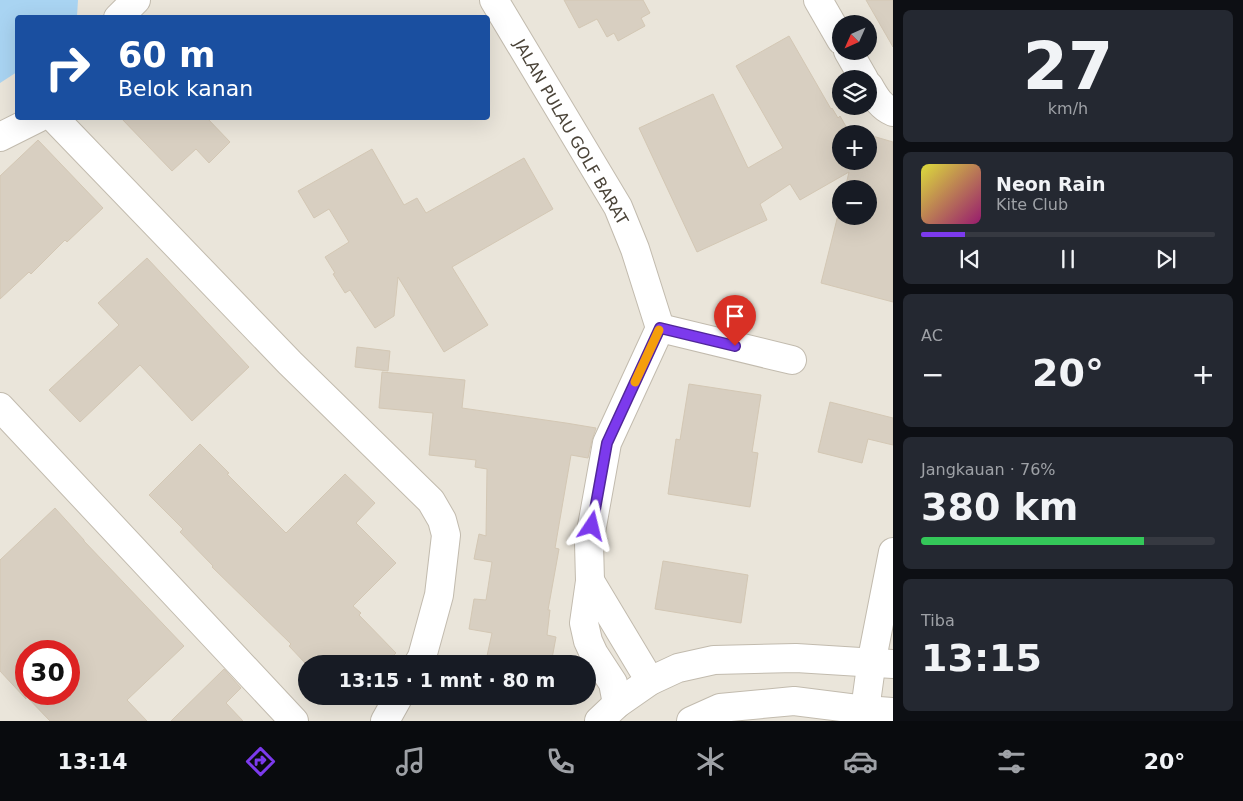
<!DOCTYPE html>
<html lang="id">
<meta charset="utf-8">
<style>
:root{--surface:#171b24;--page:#242831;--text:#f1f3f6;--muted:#9ea1a6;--line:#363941;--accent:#7c3aed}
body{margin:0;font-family:"DejaVu Sans",sans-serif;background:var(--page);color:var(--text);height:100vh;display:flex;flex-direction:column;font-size:19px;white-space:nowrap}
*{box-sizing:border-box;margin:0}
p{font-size:16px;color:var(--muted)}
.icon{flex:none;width:28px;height:28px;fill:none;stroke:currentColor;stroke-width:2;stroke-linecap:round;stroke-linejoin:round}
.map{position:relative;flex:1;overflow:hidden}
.details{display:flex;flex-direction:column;gap:10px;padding:10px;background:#0d0f14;width:350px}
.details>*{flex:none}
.banner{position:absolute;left:15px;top:15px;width:475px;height:105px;border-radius:5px;box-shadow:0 5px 20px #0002;background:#1a4fa0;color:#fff;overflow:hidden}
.needle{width:32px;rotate:225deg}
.controls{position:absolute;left:832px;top:15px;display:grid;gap:10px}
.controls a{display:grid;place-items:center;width:45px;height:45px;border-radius:50%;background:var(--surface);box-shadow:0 5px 20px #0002;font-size:25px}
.speed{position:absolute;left:15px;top:640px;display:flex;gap:10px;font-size:25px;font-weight:700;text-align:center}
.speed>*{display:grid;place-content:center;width:65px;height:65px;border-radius:50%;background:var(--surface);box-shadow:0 5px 20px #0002;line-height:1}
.speed .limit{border:8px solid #d22;background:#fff;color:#111}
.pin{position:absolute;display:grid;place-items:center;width:42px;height:42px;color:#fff;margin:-51px -21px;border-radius:50% 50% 50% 0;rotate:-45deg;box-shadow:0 0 5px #0007}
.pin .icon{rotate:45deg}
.me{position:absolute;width:55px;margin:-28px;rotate:10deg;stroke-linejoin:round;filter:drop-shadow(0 0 4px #0008)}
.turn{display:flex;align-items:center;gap:18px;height:105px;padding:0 20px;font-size:22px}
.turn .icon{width:65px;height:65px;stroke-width:2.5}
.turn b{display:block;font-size:35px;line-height:42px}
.big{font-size:38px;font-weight:600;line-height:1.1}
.details .card{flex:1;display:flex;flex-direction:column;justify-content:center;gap:8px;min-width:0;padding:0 18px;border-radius:8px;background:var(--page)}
.details .dial{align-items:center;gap:0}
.dial b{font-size:65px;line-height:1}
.song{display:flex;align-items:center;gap:15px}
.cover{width:60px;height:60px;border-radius:8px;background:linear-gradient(135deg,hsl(60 70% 55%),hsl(320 70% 35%))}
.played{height:5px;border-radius:2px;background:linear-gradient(90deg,var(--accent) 15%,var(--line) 15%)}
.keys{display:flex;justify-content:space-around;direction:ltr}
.heat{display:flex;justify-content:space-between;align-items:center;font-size:28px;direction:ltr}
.charge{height:8px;border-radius:4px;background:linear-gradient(90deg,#34c759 76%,var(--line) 0)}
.trip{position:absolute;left:298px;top:655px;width:298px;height:50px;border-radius:25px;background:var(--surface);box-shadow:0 5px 20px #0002;font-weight:600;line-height:50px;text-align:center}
.menu{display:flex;height:80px;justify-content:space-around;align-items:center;background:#090b0e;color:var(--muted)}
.menu .icon{width:35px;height:35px}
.menu .selected{color:var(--accent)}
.menu b{font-size:22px;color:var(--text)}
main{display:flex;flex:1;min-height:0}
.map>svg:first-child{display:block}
</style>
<main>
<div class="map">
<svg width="893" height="721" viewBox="0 0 893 721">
<rect width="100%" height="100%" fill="#f6f3ec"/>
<path fill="#eae5da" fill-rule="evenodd" d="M0,0h893v721h-893zM18,18h470v100h-470zM841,24h28v27h-28zM841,79h28v27h-28zM841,134h28v27h-28zM841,189h28v27h-28zM26,651h43v43h-43zM306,664h280v32h-280z"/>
<polygon fill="#a9d4f2" points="0,0 78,0 77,16 76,17 18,18 17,72 0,83"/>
<g fill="#d8cfc1" stroke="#d3c7b4" fill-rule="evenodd">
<polygon points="564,0 643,0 650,13 641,18 645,26 618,41 614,33 607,37 597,19 579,28"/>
<polygon points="866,0 893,0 893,47"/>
<polygon points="789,36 831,109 832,108 838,118 840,116 848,130 864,134 841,134 841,161 869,161 869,135 893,142 893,302 821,283 841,203 841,216 869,216 869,189 845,189 849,172 800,200 790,184 760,204 767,220 697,252 639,128 713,94 748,168 783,148 736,66"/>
<polygon points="121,118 207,118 230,142 209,163 196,149 172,171"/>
<polygon points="38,140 103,208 67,242 65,240 31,274 29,272 0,299 0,176"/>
<polygon points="372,149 404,205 417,198 426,213 524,158 553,209 452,267 488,325 444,352 398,277 394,316 375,328 350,290 345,293 333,274 335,273 325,257 349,242 329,209 314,218 298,191"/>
<polygon points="147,258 249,367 192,421 140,365 80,422 49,390 119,325 98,303"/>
<polygon points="357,347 390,351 388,371 355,367"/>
<polygon points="382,372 465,380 462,408 566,423 596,428 592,440 588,458 571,455 555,548 559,549 548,610 550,610 547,635 556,637 551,664 530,664 487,656 492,633 469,629 474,599 486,600 492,562 474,559 479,534 486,536 487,469 475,467 476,460 429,455 433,413 379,408"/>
<polygon points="689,384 761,395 752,452 758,453 750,507 668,494 676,439 680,440"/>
<polygon points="830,402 893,418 893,445 868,439 862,463 818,452"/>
<polygon points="200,444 229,473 227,474 286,533 345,474 375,503 356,523 396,563 353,606 361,613 359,615 396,653 385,664 306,664 289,646 291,644 212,567 213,566 180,532 183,529 149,495"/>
<path d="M55,508l29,32v1l100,105 -57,54 20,21h-97l-24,-25v3l-26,-28v-111zM26,651h43v43h-43z"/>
<polygon points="663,561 748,575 741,623 655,609"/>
<polygon points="224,669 241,688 226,703 243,721 171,721"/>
</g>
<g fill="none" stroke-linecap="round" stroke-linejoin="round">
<g stroke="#c2bbae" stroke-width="30">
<g id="minor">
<polyline points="494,0 618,207 635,249 660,328 607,443 589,543 590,581 584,623 588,641 594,654 613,683 617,704"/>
<polyline points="818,0 841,40"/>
<polyline points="118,18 136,0"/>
<polyline points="848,51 864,79"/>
<path d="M869,86c6,11 12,21 24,26"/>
<polyline points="54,118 290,363 431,501 442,520 446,535 439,595 422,657 418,664"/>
<polyline points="0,137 38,118"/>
<polyline points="660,328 792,360"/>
<polyline points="0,407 294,721"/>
<polyline points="590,581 650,681"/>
<polyline points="865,710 872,659 893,552"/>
<polyline points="385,721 399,696"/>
<polyline points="599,721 617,704 650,681 678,668 714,660 796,658 893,664"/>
<polyline points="691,721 720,708 794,701 865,710 893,712"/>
</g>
</g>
<use href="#minor" stroke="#fff" stroke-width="28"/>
</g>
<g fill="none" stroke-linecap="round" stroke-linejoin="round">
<g stroke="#51269a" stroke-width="12">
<polyline id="route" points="592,526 607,443 660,328 735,346"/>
</g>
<use href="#route" stroke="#7c3aed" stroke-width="9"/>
<polyline stroke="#f59e0b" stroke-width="9" points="635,382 659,330"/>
</g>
<g text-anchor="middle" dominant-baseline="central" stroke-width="4.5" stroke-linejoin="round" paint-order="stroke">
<g font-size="16" fill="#4b4439" stroke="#fff">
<text transform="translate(571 132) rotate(60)">JALAN PULAU GOLF BARAT</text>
</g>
</g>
</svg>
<div class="controls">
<a><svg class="needle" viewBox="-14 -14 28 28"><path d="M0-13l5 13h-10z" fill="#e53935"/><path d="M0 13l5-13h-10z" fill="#9ea1a6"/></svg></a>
<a><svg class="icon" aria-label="layers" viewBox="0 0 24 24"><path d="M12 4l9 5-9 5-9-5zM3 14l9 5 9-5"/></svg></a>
<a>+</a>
<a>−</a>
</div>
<div class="speed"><div class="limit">30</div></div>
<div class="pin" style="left:735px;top:346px;background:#d93025"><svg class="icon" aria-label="arrive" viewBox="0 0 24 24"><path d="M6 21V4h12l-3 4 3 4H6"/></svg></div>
<svg class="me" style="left:592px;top:526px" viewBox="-20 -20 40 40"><path d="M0-17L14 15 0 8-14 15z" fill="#7c3aed" stroke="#fff" stroke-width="4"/></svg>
<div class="trip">13:15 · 1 mnt · 80 m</div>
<div class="banner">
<div class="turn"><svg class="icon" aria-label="right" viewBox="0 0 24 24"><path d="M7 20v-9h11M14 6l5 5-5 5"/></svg><div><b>60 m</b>Belok kanan</div></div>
</div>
</div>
<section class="details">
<div class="card dial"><b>27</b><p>km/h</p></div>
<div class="card">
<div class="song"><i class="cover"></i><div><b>Neon Rain</b><p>Kite Club</p></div></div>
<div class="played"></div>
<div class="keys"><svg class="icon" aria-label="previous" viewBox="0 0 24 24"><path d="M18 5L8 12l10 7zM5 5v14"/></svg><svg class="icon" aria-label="pause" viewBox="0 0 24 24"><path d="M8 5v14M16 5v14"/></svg><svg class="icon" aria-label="next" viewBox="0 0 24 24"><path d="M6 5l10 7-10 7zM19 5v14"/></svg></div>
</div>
<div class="card"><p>AC</p>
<div class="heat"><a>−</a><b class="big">20°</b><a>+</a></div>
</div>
<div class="card"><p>Jangkauan · 76%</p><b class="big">380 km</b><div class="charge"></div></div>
<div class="card"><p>Tiba</p><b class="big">13:15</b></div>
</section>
</main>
<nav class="menu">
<b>13:14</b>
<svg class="icon selected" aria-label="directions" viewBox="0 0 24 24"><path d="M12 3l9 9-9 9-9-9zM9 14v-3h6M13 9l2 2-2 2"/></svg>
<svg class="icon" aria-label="music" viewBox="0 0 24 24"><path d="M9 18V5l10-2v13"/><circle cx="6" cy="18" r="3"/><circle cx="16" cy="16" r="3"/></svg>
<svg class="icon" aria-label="phone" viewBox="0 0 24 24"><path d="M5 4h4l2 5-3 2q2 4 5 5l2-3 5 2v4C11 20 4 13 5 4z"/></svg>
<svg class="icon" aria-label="climate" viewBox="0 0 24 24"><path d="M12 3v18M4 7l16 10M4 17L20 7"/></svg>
<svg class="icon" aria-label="car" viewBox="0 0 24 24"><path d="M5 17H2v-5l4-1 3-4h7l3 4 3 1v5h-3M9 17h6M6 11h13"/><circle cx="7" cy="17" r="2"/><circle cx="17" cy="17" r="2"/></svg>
<svg class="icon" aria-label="filters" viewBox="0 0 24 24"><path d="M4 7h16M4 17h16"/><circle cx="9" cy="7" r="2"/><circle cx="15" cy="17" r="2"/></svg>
<b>20°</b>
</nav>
